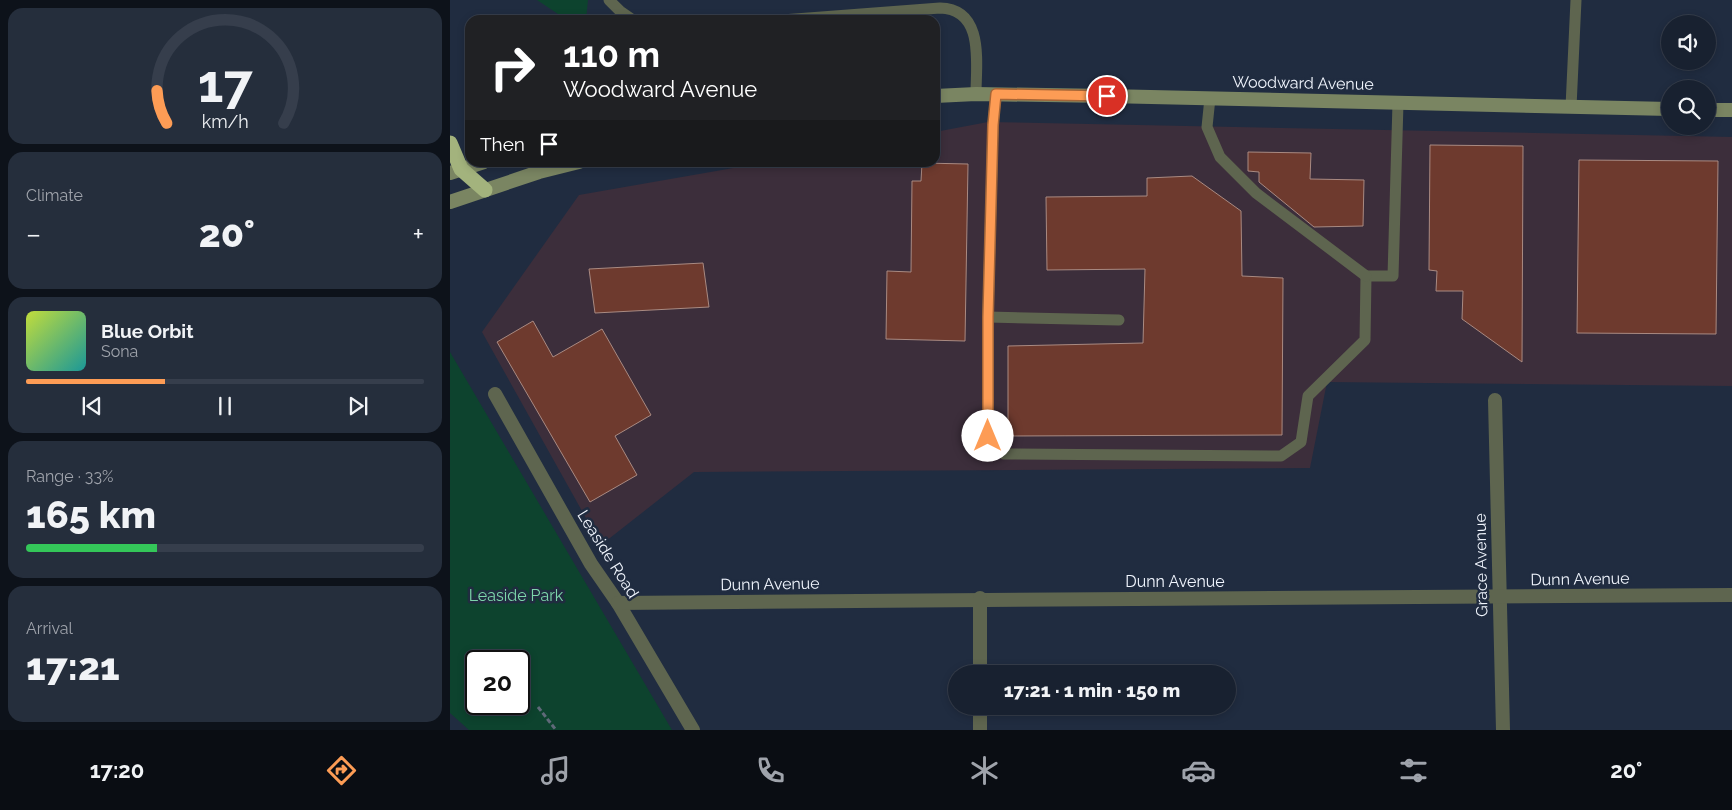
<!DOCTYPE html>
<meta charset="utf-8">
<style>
:root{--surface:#182130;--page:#252e3c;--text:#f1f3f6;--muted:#9fa3ab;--line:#363e4c;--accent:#fd9c55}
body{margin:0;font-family:Raleway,sans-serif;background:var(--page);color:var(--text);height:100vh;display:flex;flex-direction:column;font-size:19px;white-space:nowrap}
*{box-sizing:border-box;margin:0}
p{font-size:16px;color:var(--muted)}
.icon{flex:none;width:28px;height:28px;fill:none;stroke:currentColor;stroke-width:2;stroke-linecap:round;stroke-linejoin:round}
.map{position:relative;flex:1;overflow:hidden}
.side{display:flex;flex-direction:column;gap:8px;padding:8px;background:#0d121a;width:450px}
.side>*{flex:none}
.guide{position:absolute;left:15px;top:15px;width:475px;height:152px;border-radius:15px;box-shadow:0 2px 8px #0003,0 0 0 1px var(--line);background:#202124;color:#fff;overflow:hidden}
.fabs{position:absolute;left:1211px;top:15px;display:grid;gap:10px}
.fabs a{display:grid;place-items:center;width:55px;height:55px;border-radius:50%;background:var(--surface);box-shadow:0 2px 8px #0003,0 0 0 1px var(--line);font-size:25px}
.speed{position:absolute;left:15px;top:650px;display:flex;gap:10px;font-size:25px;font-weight:700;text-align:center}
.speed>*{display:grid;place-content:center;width:65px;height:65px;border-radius:50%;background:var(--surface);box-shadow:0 2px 8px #0003,0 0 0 1px var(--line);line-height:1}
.speed .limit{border:2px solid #111;border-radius:8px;background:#fff;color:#111}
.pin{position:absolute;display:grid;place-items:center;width:42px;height:42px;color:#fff;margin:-21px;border:2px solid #fff;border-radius:50%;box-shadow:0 1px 5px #0007}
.me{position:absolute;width:55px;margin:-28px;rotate:0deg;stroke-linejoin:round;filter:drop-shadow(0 0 4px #0008)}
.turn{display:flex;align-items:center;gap:18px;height:105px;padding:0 15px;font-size:22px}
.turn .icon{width:65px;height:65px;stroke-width:2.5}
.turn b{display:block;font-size:35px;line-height:42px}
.then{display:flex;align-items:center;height:48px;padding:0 15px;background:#0003;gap:10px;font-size:19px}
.big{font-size:38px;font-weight:800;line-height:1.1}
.side .widget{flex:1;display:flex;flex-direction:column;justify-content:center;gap:8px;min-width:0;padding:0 18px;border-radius:15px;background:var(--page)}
.side .dial{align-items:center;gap:0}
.dial svg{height:130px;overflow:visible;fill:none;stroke:var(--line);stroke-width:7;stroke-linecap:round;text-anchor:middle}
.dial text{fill:var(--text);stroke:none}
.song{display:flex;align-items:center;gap:15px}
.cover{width:60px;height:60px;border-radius:8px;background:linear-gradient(135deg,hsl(70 70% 55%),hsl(180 70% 35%))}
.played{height:5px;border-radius:2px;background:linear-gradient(90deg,var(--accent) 35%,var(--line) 35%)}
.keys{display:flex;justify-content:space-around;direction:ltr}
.heat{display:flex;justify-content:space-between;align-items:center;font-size:28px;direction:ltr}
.charge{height:8px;border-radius:4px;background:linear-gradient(90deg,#34c759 33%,var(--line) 0)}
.trip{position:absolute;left:498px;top:665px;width:288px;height:50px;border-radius:25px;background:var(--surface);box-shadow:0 2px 8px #0003,0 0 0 1px var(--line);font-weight:800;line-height:50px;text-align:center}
.menu{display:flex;height:80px;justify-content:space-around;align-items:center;background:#0a0d13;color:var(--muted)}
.menu .icon{width:35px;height:35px}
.menu .current{color:var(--accent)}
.menu b{font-size:22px;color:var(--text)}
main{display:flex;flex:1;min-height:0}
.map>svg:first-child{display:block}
</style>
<main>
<section class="side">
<div class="widget dial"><svg viewBox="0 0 100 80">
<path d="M14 69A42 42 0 1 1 86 69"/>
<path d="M14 69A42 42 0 0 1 8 49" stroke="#fd9c55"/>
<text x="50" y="56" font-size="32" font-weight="700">17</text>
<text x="50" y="72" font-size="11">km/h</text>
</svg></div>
<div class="widget"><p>Climate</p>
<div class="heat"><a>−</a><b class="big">20°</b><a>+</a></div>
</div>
<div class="widget">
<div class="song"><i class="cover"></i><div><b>Blue Orbit</b><p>Sona</p></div></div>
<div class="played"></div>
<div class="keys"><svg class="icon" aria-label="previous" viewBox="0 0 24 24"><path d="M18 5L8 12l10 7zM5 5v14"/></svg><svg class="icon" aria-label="pause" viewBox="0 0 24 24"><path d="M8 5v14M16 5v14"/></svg><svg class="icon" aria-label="next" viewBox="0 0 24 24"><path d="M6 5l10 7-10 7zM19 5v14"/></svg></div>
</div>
<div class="widget"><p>Range · 33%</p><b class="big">165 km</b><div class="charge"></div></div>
<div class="widget"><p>Arrival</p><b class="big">17:21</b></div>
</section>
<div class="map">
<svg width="1282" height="730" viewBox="0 0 1282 730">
<rect width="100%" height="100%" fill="#202c40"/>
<polygon fill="#3c2e3b" points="538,122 1282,137 1282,386 877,382 860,468 244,472 151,545 32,332 129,195 312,163 485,162 485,132"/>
<g fill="#0d432e" fill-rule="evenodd">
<polygon points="87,0 138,0 136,20 117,20"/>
<path d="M0,352l222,378h-203l-19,-17zM26,661h43v43h-43z"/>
</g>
<g fill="#6e3a2e" stroke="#a98a82">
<polygon points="980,145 1073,146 1072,362 1012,319 1013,291 986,291 987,271 979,270"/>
<polygon points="798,152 861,153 860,179 914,180 913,226 864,227 809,182 809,172 798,171"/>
<polygon points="1129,160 1268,161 1266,334 1127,333"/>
<polygon points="472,163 518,164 515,341 436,339 437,271 461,272 462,181 471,181"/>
<polygon points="742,176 791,211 792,276 833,278 832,435 558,436 558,346 693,343 695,269 597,270 596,197 697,196 697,178"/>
<polygon points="253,263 259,307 145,313 139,269"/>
<polygon points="83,321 103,357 152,329 201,415 165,436 187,475 140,502 47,342"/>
</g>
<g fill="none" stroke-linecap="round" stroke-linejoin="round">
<polyline stroke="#5f6979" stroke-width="3" stroke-dasharray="5 2.5" stroke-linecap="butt" points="88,707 106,730"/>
<g stroke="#5e654f" stroke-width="11">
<polyline points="159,0 170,11 183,20"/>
<path d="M332,20l158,-12c45,1 36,56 36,86"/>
<polyline points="546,94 543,125 538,317 538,436 554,454 831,456 851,442 858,396 915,340 916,276 943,276 948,103"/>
<polyline points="760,98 757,127 770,157 806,193 916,276"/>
<polyline points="1121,107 1126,0"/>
<polyline points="538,317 669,320"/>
</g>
<g stroke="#5e654f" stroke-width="14">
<polyline points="45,394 141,564 168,603 243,730"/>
<polyline points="1045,400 1053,730"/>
<path d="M168,603c371,-5 743,-4 1114,-8"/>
<polyline points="530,674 530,598"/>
<polyline points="530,706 530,730"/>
</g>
<g stroke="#7a8562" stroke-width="14">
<polyline points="485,96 526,94 657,96 1220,109"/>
<polyline points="1258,110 1282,110"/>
<polyline points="0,173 34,162"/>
<polyline points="0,202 89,172 129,162"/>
</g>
<polyline stroke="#a3b37d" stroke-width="15" points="0,143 11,169 35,190"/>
</g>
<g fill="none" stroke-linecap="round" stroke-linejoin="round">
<g stroke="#a46537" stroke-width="12">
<polyline id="route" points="538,436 538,317 543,125 546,94 657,96"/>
</g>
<use href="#route" stroke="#fd9c55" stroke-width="9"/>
</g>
<g text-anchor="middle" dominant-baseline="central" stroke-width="5" stroke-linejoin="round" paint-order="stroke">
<g font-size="16" fill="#f0f5fd" stroke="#202c40">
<text transform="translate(853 83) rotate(1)">Woodward Avenue</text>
<text transform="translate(158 554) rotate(58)">Leaside Road</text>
<text transform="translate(1031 565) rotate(-91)">Grace Avenue</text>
<text transform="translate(1130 579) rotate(-1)">Dunn Avenue</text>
<text x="725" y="581">Dunn Avenue</text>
<text transform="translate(320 584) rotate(-1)">Dunn Avenue</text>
</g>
<g font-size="16" fill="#7dd6ab" stroke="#202c40">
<text x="66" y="595">Leaside Park</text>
</g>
</g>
</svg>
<div class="fabs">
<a><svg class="icon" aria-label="sound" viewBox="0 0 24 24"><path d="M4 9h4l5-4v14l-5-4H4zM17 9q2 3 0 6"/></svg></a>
<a><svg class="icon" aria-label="search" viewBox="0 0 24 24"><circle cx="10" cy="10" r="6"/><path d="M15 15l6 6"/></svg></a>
</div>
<div class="speed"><div class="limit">20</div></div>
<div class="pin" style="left:657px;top:96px;background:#d93025"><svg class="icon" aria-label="arrive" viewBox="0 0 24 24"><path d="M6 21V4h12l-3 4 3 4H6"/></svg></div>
<svg class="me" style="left:538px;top:436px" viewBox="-20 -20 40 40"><circle r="19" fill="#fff"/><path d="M0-13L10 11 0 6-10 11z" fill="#fd9c55"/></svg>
<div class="trip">17:21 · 1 min · 150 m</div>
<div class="guide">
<div class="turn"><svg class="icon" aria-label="right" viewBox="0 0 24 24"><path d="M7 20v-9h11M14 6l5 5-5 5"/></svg><div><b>110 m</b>Woodward Avenue</div></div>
<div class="then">Then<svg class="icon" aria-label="arrive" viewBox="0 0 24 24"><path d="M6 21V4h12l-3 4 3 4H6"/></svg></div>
</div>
</div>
</main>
<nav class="menu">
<b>17:20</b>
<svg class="icon current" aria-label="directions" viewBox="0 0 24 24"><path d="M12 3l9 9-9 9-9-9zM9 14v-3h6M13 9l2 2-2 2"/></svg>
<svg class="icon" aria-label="music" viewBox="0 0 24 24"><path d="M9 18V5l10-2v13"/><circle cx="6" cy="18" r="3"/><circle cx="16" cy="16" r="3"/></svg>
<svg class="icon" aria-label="phone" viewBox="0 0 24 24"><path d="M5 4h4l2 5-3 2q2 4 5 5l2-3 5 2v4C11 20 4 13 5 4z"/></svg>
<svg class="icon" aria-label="climate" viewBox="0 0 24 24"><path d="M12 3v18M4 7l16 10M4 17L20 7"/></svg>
<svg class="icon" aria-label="car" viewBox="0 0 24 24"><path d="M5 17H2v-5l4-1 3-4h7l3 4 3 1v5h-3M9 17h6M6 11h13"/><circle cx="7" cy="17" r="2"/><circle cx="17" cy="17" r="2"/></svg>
<svg class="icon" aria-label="filters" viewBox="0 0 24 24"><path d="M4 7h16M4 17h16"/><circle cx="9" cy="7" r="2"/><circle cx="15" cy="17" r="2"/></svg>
<b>20°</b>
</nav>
